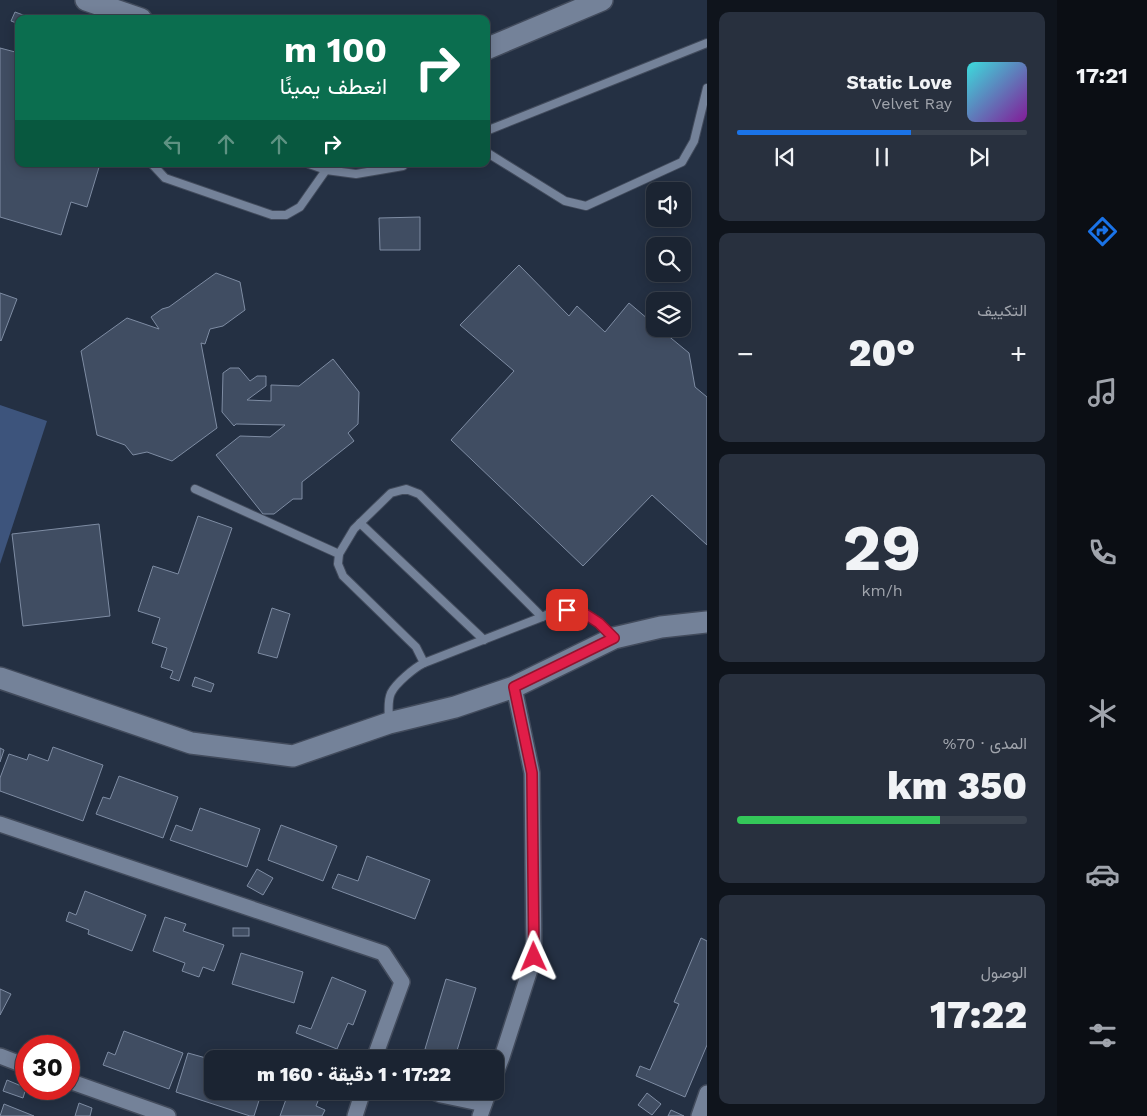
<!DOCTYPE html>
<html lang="ar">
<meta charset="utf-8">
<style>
:root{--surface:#1b2432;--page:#28303e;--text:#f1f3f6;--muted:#a0a4ac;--line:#39414d;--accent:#1a73e8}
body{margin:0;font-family:"Work Sans",Vazirmatn,sans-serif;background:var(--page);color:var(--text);direction:rtl;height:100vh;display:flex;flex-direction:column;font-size:19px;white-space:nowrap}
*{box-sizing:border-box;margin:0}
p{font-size:16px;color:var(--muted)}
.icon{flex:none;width:28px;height:28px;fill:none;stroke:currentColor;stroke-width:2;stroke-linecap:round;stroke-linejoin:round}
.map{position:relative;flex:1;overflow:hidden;direction:ltr}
.drawer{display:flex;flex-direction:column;gap:12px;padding:12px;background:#0f141c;width:350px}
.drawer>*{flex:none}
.guide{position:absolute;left:15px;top:15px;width:475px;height:152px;border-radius:10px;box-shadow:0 2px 12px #0003,0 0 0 1px var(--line);direction:rtl;background:#0b6e4f;color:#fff;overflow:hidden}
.buttons{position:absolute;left:646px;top:182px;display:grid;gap:10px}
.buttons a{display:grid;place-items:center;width:45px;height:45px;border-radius:10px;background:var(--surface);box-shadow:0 2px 12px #0003,0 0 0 1px var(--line);font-size:25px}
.speed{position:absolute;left:15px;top:1035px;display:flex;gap:10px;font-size:25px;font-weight:700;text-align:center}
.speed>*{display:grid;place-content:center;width:65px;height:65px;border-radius:50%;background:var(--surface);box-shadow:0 2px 12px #0003,0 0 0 1px var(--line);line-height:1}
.speed .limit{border:8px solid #d22;background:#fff;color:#111}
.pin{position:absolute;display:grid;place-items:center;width:42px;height:42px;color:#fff;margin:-21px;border-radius:10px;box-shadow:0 2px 8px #0006}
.me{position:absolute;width:55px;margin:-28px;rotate:359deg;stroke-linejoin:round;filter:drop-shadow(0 0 4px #0008)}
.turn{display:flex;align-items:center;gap:18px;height:105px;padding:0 20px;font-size:22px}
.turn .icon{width:65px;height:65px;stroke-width:2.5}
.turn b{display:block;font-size:35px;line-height:42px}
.lanes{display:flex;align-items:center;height:48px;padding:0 20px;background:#0003;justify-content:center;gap:25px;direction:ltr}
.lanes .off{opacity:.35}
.big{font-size:38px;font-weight:800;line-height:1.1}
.drawer .tile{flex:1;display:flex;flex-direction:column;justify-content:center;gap:8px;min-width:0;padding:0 18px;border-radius:10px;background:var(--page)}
.drawer .dial{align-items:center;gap:0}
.dial b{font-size:65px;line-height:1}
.song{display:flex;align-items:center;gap:15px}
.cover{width:60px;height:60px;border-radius:8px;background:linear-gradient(135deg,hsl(180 70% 55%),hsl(290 70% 35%))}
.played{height:5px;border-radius:2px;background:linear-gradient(90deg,var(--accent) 60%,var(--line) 60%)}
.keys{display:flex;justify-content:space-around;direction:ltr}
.heat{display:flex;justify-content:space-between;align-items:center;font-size:28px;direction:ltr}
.charge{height:8px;border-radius:4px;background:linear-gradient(90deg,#34c759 70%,var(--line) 0)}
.trip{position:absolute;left:204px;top:1050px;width:300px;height:50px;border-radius:10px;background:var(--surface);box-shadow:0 2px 12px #0003,0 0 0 1px var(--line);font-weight:800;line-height:50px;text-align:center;direction:rtl}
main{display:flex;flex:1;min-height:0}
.tabs{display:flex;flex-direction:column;width:90px;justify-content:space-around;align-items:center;background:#0b0e14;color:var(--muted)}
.tabs .icon{width:35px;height:35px}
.tabs .active{color:var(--accent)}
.tabs b{font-size:22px;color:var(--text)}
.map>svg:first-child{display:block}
</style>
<main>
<nav class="tabs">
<b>17:21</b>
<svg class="icon active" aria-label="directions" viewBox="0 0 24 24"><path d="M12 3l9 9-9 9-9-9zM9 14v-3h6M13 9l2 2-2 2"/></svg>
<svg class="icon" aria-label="music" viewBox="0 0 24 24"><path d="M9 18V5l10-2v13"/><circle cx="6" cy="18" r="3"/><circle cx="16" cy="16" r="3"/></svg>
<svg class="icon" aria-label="phone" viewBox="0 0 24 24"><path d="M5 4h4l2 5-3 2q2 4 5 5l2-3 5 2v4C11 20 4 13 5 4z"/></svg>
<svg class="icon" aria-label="climate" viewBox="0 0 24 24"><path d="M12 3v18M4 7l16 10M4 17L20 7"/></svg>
<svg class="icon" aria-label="car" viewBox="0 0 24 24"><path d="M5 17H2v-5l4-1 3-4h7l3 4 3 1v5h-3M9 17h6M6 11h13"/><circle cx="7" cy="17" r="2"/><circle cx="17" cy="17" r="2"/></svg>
<svg class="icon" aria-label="filters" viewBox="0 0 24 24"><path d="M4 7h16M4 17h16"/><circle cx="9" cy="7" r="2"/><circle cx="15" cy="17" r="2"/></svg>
</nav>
<section class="drawer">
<div class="tile">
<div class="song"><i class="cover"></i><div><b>Static Love</b><p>Velvet Ray</p></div></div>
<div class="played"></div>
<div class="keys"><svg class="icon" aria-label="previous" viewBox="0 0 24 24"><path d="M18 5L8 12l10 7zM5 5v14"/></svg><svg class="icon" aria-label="pause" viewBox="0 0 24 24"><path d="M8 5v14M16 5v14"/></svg><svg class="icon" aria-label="next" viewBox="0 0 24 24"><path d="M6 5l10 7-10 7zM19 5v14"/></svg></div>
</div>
<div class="tile"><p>التكييف</p>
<div class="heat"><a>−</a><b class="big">20°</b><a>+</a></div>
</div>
<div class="tile dial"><b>29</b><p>km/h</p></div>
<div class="tile"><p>المدى · 70%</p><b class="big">350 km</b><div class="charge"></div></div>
<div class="tile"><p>الوصول</p><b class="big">17:22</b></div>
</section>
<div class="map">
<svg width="707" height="1116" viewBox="0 0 707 1116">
<rect width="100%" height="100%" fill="#243043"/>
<polygon fill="#3d547c" points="0,405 47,421 0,564"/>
<g fill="#404d62" stroke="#7e8ca3">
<polygon points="15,12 34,19 19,19 19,24 11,21"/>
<polygon points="0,48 19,53 19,164 100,164 87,207 71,202 61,235 0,217"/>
<polygon points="420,217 420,250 380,250 379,218"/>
<polygon points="519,265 569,316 577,306 605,332 629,303 655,325 655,329 660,329 689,353 695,387 707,397 707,545 652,495 583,566 451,440 514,371 460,325"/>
<polygon points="216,273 240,282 245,310 223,326 210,329 205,344 201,343 217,428 172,461 147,452 133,455 125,445 97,435 81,351 127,318 159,329 151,317 162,309 169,307"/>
<polygon points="0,293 17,299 1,341 0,340"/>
<polygon points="333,359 359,392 358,424 348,433 354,441 302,482 302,499 293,499 274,514 263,514 216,455 240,436 270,437 285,425 236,424 234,426 222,412 223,373 230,368 239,368 250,381 257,376 266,376 266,386 247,400 271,401 271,385 299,386"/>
<polygon points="198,516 232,528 179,681 170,678 173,671 161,667 167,648 152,643 160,618 138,611 153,566 178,574"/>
<polygon points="99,524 110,616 23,626 12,534"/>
<polygon points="272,608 290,614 277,658 258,653"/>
<polygon points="195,677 214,684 211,692 192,686"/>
<polygon points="53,747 103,765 83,821 0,791 0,778 9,754 27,760 29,754 48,761"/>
<polygon points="0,748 4,750 0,762"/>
<polygon points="119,776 178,797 163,838 96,814 103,797 110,799"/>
<polygon points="200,808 260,829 247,867 170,840 176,825 192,831"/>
<polygon points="281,825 337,846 323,881 268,860"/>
<polygon points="367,856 430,880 415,919 332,888 338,874 358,881"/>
<polygon points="257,869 273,878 263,895 247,886"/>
<polygon points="85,891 146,915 132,951 88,934 89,930 66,921 69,912 76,915"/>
<polygon points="165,917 186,924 183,931 224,945 214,971 203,967 199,977 182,971 185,963 153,951"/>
<rect x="233" y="928" width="16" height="8"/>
<polygon points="701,938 707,941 707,1045 685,1097 636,1076 640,1066 650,1070 679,1004 674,1002"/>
<polygon points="241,953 303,972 294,1003 232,984"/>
<polygon points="332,977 366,991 353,1025 348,1023 337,1049 296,1033 299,1025 311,1029"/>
<polygon points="446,979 476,988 455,1057 425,1049"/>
<polygon points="0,989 11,994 0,1015"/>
<polygon points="124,1031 183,1053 169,1089 103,1065 108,1052 115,1055"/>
<polygon points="188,1053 206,1058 205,1062 212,1065 212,1091 262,1091 254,1116 250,1116 176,1092"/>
<polygon points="242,1054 256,1059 241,1059"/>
<polygon points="7,1080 26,1088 23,1098 3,1091"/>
<polygon points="289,1091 322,1091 316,1106 325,1110 322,1116 280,1116"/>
<polygon points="647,1093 661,1104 652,1115 638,1105"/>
<polygon points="79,1103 92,1108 90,1116 75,1116"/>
<polygon points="4,1104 34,1116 0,1116"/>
<polygon points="671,1110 684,1116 668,1116"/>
</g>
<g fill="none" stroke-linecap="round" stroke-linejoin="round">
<g stroke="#424b5c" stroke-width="10">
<g id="lane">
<polyline points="486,131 707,43"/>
<polyline points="486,152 565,201 586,206 682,162 694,141 707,88"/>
<polyline points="152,164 165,178 272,215 286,215 300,207 326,170"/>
<polyline points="309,164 326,170 356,174 403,166"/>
<polyline points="195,489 339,554"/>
<polyline points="360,523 484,640"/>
<polyline points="424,663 542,617"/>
<path d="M389,721c0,-9 -2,-19 2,-28 5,-10 23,-25 33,-30l-8,-16 -73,-71 -5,-12 1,-10 15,-25 37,-36 15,-4 13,5 123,123c5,-2 10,-6 15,-7 24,-4 39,10 55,26"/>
</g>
</g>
<g stroke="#424b5c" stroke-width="18">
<g id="street">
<polyline points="0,824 383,953 402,982 374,1059"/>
<polyline points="0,1056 26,1066"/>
<polyline points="495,1075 502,1057 534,957 532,773 514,687"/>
<polyline points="69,1081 168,1116"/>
<polyline points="431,1091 441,1095 484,1104"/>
<polyline points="355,1116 363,1091"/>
<polyline points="480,1116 489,1091"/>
<polyline points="699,1116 707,1093"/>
</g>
</g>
<g stroke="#424b5c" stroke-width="24">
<g id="secondary">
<polyline points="86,0 141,19"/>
<polyline points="486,49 602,0"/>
<polyline points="0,678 191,743 293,756 389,723 455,707 514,687 614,638 661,627 707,622"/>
</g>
</g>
<use href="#lane" stroke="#748299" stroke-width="8"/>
<use href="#street" stroke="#748299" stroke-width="15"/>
<use href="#secondary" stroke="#748299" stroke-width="21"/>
</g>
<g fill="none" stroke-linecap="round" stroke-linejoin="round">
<g stroke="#92132f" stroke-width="12">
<polyline id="route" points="534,957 532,773 514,687 614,638 599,623 582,612 567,610"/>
</g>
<use href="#route" stroke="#e11d48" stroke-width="9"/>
</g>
</svg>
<div class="buttons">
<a><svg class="icon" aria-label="sound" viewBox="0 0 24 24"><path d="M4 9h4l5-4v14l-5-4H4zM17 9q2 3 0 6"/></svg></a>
<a><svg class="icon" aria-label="search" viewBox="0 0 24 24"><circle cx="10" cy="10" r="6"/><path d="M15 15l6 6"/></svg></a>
<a><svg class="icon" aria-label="layers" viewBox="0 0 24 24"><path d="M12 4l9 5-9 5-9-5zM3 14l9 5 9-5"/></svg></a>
</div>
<div class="speed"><div class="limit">30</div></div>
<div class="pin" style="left:567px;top:610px;background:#d93025"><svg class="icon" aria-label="arrive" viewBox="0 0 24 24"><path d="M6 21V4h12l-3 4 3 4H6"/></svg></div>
<svg class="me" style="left:534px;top:957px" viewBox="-20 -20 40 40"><path d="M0-17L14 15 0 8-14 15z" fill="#e11d48" stroke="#fff" stroke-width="4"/></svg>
<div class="trip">17:22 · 1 دقيقة · 160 m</div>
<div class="guide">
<div class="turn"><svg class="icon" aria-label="right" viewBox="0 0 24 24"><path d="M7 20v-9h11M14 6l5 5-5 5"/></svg><div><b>100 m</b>انعطف يمينًا</div></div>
<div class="lanes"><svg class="icon off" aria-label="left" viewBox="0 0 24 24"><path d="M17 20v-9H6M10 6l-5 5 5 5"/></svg><svg class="icon off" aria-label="ahead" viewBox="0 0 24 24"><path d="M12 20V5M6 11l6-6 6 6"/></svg><svg class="icon off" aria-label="ahead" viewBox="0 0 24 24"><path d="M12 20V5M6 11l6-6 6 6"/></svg><svg class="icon" aria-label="right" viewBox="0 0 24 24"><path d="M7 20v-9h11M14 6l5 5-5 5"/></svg></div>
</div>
</div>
</main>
